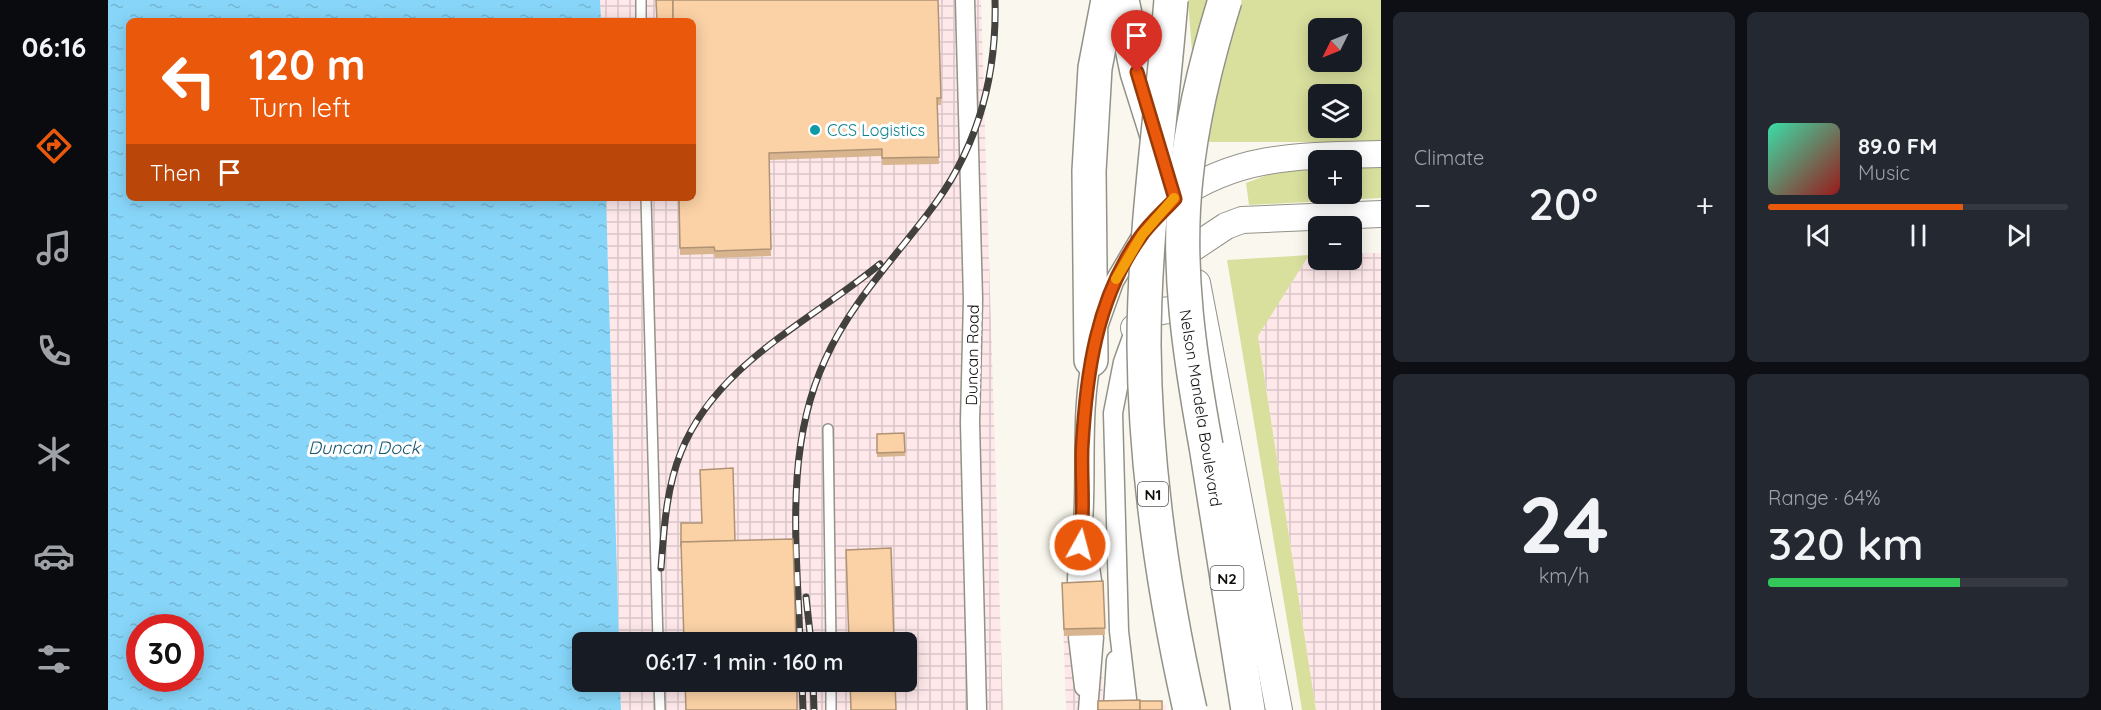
<!DOCTYPE html>
<meta charset="utf-8">
<style>
:root{--surface:#171b24;--page:#242831;--text:#f1f3f6;--muted:#9ea1a6;--line:#363941;--accent:#ea580c}
body{margin:0;font-family:Quicksand,sans-serif;background:var(--page);color:var(--text);height:100vh;display:flex;flex-direction:column;font-size:22px;white-space:nowrap}
*{box-sizing:border-box;margin:0}
p{font-size:20px;color:var(--muted)}
.icon{flex:none;width:33px;height:33px;fill:none;stroke:currentColor;stroke-width:2;stroke-linecap:round;stroke-linejoin:round}
.map{position:relative;flex:1;overflow:hidden}
.panel{display:flex;flex-direction:column;gap:12px;padding:12px;background:#0d0f14;width:720px}
.panel>*{flex:none}
.top-card{position:absolute;left:18px;top:18px;width:570px;height:183px;border-radius:9px;box-shadow:0 3px 15px #0003;background:#ea580c;color:#fff;overflow:hidden}
.needle{width:39px;rotate:227deg}
.tools{position:absolute;left:1200px;top:18px;display:grid;gap:12px}
.tools a{display:grid;place-items:center;width:54px;height:54px;border-radius:9px;background:var(--surface);box-shadow:0 3px 15px #0003;font-size:30px}
.speed{position:absolute;left:18px;top:614px;display:flex;gap:12px;font-size:30px;font-weight:700;text-align:center}
.speed>*{display:grid;place-content:center;width:78px;height:78px;border-radius:50%;background:var(--surface);box-shadow:0 3px 15px #0003;line-height:1}
.speed .limit{border:9px solid #d22;background:#fff;color:#111}
.pin{position:absolute;display:grid;place-items:center;width:51px;height:51px;color:#fff;margin:-62px -26px;border-radius:50% 50% 50% 0;rotate:-45deg;box-shadow:0 0 6px #0007}
.pin .icon{rotate:45deg}
.me{position:absolute;width:66px;margin:-33px;rotate:7deg;stroke-linejoin:round;filter:drop-shadow(0 0 4px #0008)}
.turn{display:flex;align-items:center;gap:21px;height:126px;padding:0 24px;font-size:27px}
.turn .icon{width:78px;height:78px;stroke-width:2.5}
.turn b{display:block;font-size:42px;line-height:51px}
.then{display:flex;align-items:center;height:57px;padding:0 24px;background:#0003;gap:12px;font-size:22px}
.big{font-size:45px;font-weight:600;line-height:1.1}
.panel .card{flex:1;display:flex;flex-direction:column;justify-content:center;gap:9px;min-width:0;padding:0 21px;border-radius:9px;background:var(--page)}
.panel .dial{align-items:center;gap:0}
.dial b{font-size:78px;line-height:1}
.song{display:flex;align-items:center;gap:18px}
.cover{width:72px;height:72px;border-radius:9px;background:linear-gradient(135deg,hsl(160 70% 55%),hsl(0 70% 35%))}
.played{height:6px;border-radius:3px;background:linear-gradient(90deg,var(--accent) 65%,var(--line) 65%)}
.keys{display:flex;justify-content:space-around;direction:ltr}
.heat{display:flex;justify-content:space-between;align-items:center;font-size:33px;direction:ltr}
.charge{height:9px;border-radius:4px;background:linear-gradient(90deg,#34c759 64%,var(--line) 0)}
.panel .tiles{flex:1;display:grid;gap:12px;grid-template-columns:repeat(2,1fr)}
.trip{position:absolute;left:464px;top:632px;width:345px;height:60px;border-radius:9px;background:var(--surface);box-shadow:0 3px 15px #0003;font-weight:600;line-height:60px;text-align:center}
main{display:flex;flex:1;min-height:0}
.tab-bar{display:flex;flex-direction:column;width:108px;justify-content:space-around;align-items:center;background:#090b0e;color:var(--muted)}
.tab-bar .icon{width:42px;height:42px}
.tab-bar .on{color:var(--accent)}
.tab-bar b{font-size:27px;color:var(--text)}
.map>svg:first-child{display:block}
</style>
<main>
<nav class="tab-bar">
<b>06:16</b>
<svg class="icon on" aria-label="directions" viewBox="0 0 24 24"><path d="M12 3l9 9-9 9-9-9zM9 14v-3h6M13 9l2 2-2 2"/></svg>
<svg class="icon" aria-label="music" viewBox="0 0 24 24"><path d="M9 18V5l10-2v13"/><circle cx="6" cy="18" r="3"/><circle cx="16" cy="16" r="3"/></svg>
<svg class="icon" aria-label="phone" viewBox="0 0 24 24"><path d="M5 4h4l2 5-3 2q2 4 5 5l2-3 5 2v4C11 20 4 13 5 4z"/></svg>
<svg class="icon" aria-label="climate" viewBox="0 0 24 24"><path d="M12 3v18M4 7l16 10M4 17L20 7"/></svg>
<svg class="icon" aria-label="car" viewBox="0 0 24 24"><path d="M5 17H2v-5l4-1 3-4h7l3 4 3 1v5h-3M9 17h6M6 11h13"/><circle cx="7" cy="17" r="2"/><circle cx="17" cy="17" r="2"/></svg>
<svg class="icon" aria-label="filters" viewBox="0 0 24 24"><path d="M4 7h16M4 17h16"/><circle cx="9" cy="7" r="2"/><circle cx="15" cy="17" r="2"/></svg>
</nav>
<div class="map">
<svg width="1273" height="710" viewBox="0 0 1273 710">
<defs>
<pattern id="industrial-grid" width="8" height="8" patternUnits="userSpaceOnUse" patternTransform="scale(1.5)"><rect width="8" height="8" fill="#fee8ea"/><path d="M0 4h8M4 0v8" fill="none" stroke="#d9c6c8"/></pattern>
<pattern id="water-ripples" width="26" height="14" patternUnits="userSpaceOnUse" patternTransform="scale(1.5)"><rect width="26" height="14" fill="#87d6f9"/><path d="M2 4q2-2 4 0t4 0M15 11q2-2 4 0t4 0" fill="none" stroke="#74b6d4"/></pattern>
</defs>
<rect width="100%" height="100%" fill="#faf8ee"/>
<g fill="url(#industrial-grid)">
<polygon points="492,0 873,0 895,710 513,710 512,681 798,681 798,642 511,642 498,198 585,198 585,21 493,21"/>
<polygon points="1244,253 1273,253 1273,710 1208,710 1150,335 1201,255 1210,254 1210,260 1244,260"/>
<polygon points="995,588 997,635 993,635 995,707 1054,704 1058,705 1058,710 958,710 954,590"/>
</g>
<g fill="#d9e09e" fill-rule="evenodd">
<path d="M1080,0h193v142h-182zM1210,28h34v34h-34zM1210,94h34v34h-34z"/>
<polygon points="1273,164 1273,198 1141,205 1138,183 1178,168 1210,167 1210,194 1244,194 1244,165"/>
<polygon points="1201,255 1150,336 1208,710 1194,710 1119,260"/>
</g>
<path fill="url(#water-ripples)" fill-rule="evenodd" d="M0,0h492l1,21h-472v177h477l13,444h-37v39h38l1,29h-513zM32,627h50v51h-50z"/>
<g fill="none" stroke-linecap="round" stroke-linejoin="round">
<g stroke="#939288" stroke-width="12">
<g id="lane">
<polyline points="533,0 533,21"/>
<polyline points="538,198 550,642"/>
<polyline points="720,429 723,642"/>
<polyline points="551,681 552,710"/>
<polyline points="723,681 723,710"/>
</g>
</g>
<g stroke="#939288" stroke-width="21">
<g id="street">
<polyline points="857,0 865,299 862,422 869,710"/>
<polyline points="991,324 1006,282 1035,233"/>
<polyline points="977,535 985,587"/>
<path d="M969,587c-1,-22 5,-42 6,-64 4,-56 -3,-113 10,-170"/>
<polyline points="970,637 976,687"/>
<polyline points="1005,707 1008,660"/>
<polyline points="1020,707 1011,631 1005,413 1015,362 1028,326"/>
<polyline points="980,710 986,637"/>
</g>
</g>
<g stroke="#939288" stroke-width="28">
<g id="secondary">
<path d="M1067,199c65,-46 130,-43 206,-45"/>
<polyline points="1082,250 1118,226 1134,220 1273,214"/>
<polyline points="1089,283 1171,710"/>
<path d="M1026,328c19,-20 45,-26 64,-3"/>
</g>
</g>
<g stroke="#939288" stroke-width="36">
<g id="highway">
<polyline points="1014,0 1029,72 1051,142"/>
<polyline points="983,360 981,171 987,68 1000,0"/>
<polyline points="1098,446 1140,710"/>
</g>
</g>
<use href="#lane" stroke="#fff" stroke-width="9"/>
<use href="#street" stroke="#fff" stroke-width="18"/>
<use href="#secondary" stroke="#fff" stroke-width="26"/>
<use href="#highway" stroke="#fff" stroke-width="33"/>
<g stroke="#42413d" stroke-width="7">
<g id="rail">
<path d="M553,568c3,-39 5,-79 20,-116 35,-88 130,-131 199,-188"/>
<polyline points="698,597 703,642"/>
<path d="M692,642c-3,-95 -16,-193 25,-282 25,-56 67,-99 104,-148 48,-62 68,-134 66,-212"/>
<polyline points="694,681 695,710"/>
<polyline points="705,681 706,710"/>
</g>
</g>
<use href="#rail" stroke="#fff" stroke-width="4.5" stroke-dasharray="14" stroke-linecap="butt"/>
<g stroke="#939288" stroke-width="36" stroke-linecap="butt">
<g id="highway-bridge">
<path d="M1063,0c-9,114 -27,230 -27,345 1,123 19,245 46,365"/>
<path d="M1098,446c-16,-88 -30,-178 -20,-268 6,-61 21,-120 39,-178"/>
</g>
</g>
<use href="#highway-bridge" stroke="#fff" stroke-width="33"/>
</g>
<g fill="#d8b58f">
<polygon points="548,0 833,98 833,105 829,105 831,164 774,165 774,156 661,160 663,256 607,258 606,254 572,255 570,198 585,198"/>
<polygon points="796,433 797,456 769,457 769,434"/>
<polygon points="995,581 997,635 956,636 954,583"/>
</g>
<g fill="#fbd2a6" stroke="#b09374" stroke-width="1.5">
<polygon points="548,0 565,0 565,21 549,21"/>
<polygon points="565,0 830,0 833,98 829,98 831,157 774,158 774,149 661,153 663,249 607,251 606,247 572,248 571,198 585,198 585,21 565,21"/>
<polygon points="796,433 797,452 769,453 769,434"/>
<polygon points="625,468 627,541 573,542 573,546 573,523 594,523 592,470"/>
<polygon points="685,539 688,642 576,642 573,542"/>
<polygon points="783,548 786,642 741,642 738,550"/>
<polygon points="995,581 997,628 956,629 954,583"/>
<polygon points="577,681 689,681 689,710 578,710"/>
<polygon points="742,681 787,681 788,710 743,710"/>
<polygon points="1032,700 1032,710 990,710 990,701"/>
<rect x="1032" y="701" width="22" height="9"/>
</g>
<g fill="none" stroke-linecap="round" stroke-linejoin="round">
<g stroke="#983908" stroke-width="15">
<path id="route" d="M972,545c5,-32 1,-64 2,-96 4,-74 14,-151 59,-213 9,-13 23,-25 34,-37l-38,-127"/>
</g>
<use href="#route" stroke="#ea580c" stroke-width="10"/>
<polyline stroke="#f59e0b" stroke-width="10" points="1008,279 1034,235 1066,198"/>
</g>
<circle fill="#0f9aa8" stroke="#fff" stroke-width="2" cx="707" cy="130" r="6"/>
<g text-anchor="middle" dominant-baseline="central" stroke-width="6" stroke-linejoin="round" paint-order="stroke">
<g fill="#fff" stroke="#585755" stroke-width="1.5">
<rect x="1030" y="482" width="30" height="24" rx="4.5"/>
<rect x="1102.5" y="566" width="33" height="24" rx="4.5"/>
</g>
<g font-size="15" font-weight="bold" fill="#100f0c">
<text x="1045" y="494">N1</text>
<text x="1119" y="578">N2</text>
</g>
<g font-size="16" fill="#0d838f" stroke="#fff" text-anchor="start">
<text x="719" y="130">CCS Logistics</text>
</g>
<g font-size="16" fill="#100f0c" stroke="#fff">
<text transform="translate(864 355) rotate(-89)">Duncan Road</text>
<text transform="translate(1093 408) rotate(81)">Nelson Mandela Boulevard</text>
</g>
<g font-size="18" font-style="italic" fill="#15556d" stroke="#fff">
<text x="256" y="447">Duncan Dock</text>
</g>
</g>
</svg>
<div class="tools">
<a><svg class="needle" viewBox="-14 -14 28 28"><path d="M0-13l5 13h-10z" fill="#e53935"/><path d="M0 13l5-13h-10z" fill="#9ea1a6"/></svg></a>
<a><svg class="icon" aria-label="layers" viewBox="0 0 24 24"><path d="M12 4l9 5-9 5-9-5zM3 14l9 5 9-5"/></svg></a>
<a>+</a>
<a>−</a>
</div>
<div class="speed"><div class="limit">30</div></div>
<div class="pin" style="left:1029px;top:72px;background:#d93025"><svg class="icon" aria-label="arrive" viewBox="0 0 24 24"><path d="M6 21V4h12l-3 4 3 4H6"/></svg></div>
<svg class="me" style="left:972px;top:545px" viewBox="-20 -20 40 40"><circle r="17" fill="#ea580c" stroke="#fff" stroke-width="3"/><path d="M0-11L8 9 0 5-8 9z" fill="#fff"/></svg>
<div class="trip">06:17 · 1 min · 160 m</div>
<div class="top-card">
<div class="turn"><svg class="icon" aria-label="left" viewBox="0 0 24 24"><path d="M17 20v-9H6M10 6l-5 5 5 5"/></svg><div><b>120 m</b>Turn left</div></div>
<div class="then">Then<svg class="icon" aria-label="arrive" viewBox="0 0 24 24"><path d="M6 21V4h12l-3 4 3 4H6"/></svg></div>
</div>
</div>
<section class="panel">
<div class="tiles">
<div class="card"><p>Climate</p>
<div class="heat"><a>−</a><b class="big">20°</b><a>+</a></div>
</div>
<div class="card">
<div class="song"><i class="cover"></i><div><b>89.0 FM</b><p>Music</p></div></div>
<div class="played"></div>
<div class="keys"><svg class="icon" aria-label="previous" viewBox="0 0 24 24"><path d="M18 5L8 12l10 7zM5 5v14"/></svg><svg class="icon" aria-label="pause" viewBox="0 0 24 24"><path d="M8 5v14M16 5v14"/></svg><svg class="icon" aria-label="next" viewBox="0 0 24 24"><path d="M6 5l10 7-10 7zM19 5v14"/></svg></div>
</div>
<div class="card dial"><b>24</b><p>km/h</p></div>
<div class="card"><p>Range · 64%</p><b class="big">320 km</b><div class="charge"></div></div>
</div>
</section>
</main>
